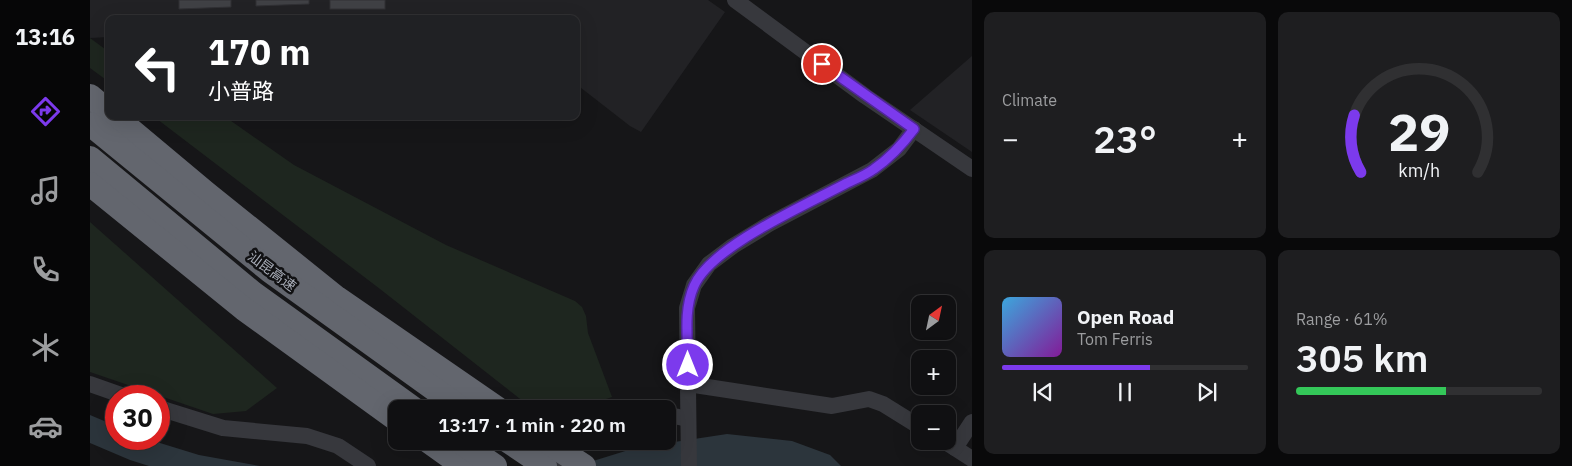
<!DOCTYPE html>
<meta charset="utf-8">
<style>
:root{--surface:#101012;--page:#1e1e20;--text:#f1f3f6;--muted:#9c9d9f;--line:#303032;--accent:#7c3aed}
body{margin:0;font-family:"IBM Plex Sans","Noto Sans SC",sans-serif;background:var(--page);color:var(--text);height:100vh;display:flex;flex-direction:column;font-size:19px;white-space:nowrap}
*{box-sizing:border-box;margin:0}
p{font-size:16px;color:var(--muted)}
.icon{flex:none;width:28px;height:28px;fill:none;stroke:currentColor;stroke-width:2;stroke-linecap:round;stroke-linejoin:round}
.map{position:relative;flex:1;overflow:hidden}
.sheet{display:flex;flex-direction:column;gap:12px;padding:12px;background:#09090a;width:600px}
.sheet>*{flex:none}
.banner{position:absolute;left:15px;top:15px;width:475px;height:105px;border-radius:10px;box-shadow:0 5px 20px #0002,0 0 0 1px var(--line);background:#202124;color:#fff;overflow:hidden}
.needle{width:32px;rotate:33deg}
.tools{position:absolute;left:821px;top:295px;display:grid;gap:10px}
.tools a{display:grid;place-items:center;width:45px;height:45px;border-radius:10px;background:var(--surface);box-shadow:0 5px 20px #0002,0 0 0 1px var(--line);font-size:25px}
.speed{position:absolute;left:15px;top:385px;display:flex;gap:10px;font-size:25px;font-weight:700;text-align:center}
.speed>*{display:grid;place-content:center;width:65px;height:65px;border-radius:50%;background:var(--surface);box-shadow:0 5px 20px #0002,0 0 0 1px var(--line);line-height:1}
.speed .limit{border:8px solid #d22;background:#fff;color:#111}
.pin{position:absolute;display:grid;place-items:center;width:42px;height:42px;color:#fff;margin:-21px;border:2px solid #fff;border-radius:50%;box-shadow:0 1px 5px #0007}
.me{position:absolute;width:55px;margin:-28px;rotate:0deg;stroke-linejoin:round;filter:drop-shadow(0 0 4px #0008)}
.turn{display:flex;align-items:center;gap:18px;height:105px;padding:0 20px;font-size:22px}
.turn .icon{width:65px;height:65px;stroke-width:2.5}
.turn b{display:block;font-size:35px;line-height:42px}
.big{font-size:38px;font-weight:600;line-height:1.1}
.sheet .tile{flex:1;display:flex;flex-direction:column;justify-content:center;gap:8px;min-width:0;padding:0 18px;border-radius:10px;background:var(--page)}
.sheet .dial{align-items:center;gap:0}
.dial svg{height:130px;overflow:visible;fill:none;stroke:var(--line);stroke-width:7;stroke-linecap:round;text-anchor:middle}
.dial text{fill:var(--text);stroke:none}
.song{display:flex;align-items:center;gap:15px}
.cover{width:60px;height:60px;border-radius:8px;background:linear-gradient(135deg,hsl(200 70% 55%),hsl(290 70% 35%))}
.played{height:5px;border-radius:2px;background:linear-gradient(90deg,var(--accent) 60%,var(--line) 60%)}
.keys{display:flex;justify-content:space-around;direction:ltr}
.heat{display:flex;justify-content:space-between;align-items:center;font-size:28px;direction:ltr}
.charge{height:8px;border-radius:4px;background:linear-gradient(90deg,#34c759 61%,var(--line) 0)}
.sheet .tiles{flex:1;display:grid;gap:12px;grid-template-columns:repeat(2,1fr)}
.trip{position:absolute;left:298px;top:400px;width:288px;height:50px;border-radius:10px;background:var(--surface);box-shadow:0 5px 20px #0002,0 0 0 1px var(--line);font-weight:600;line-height:50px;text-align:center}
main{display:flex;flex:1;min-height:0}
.tabs{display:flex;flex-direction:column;width:90px;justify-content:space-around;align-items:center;background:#060607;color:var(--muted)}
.tabs .icon{width:35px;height:35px}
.tabs .current{color:var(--accent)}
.tabs b{font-size:22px;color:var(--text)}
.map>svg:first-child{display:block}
</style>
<main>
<nav class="tabs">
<b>13:16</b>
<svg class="icon current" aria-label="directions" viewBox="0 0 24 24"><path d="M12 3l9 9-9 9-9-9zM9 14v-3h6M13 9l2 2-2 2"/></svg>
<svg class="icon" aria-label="music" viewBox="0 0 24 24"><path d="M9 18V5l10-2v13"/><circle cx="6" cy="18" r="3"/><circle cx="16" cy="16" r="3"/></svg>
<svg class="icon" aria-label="phone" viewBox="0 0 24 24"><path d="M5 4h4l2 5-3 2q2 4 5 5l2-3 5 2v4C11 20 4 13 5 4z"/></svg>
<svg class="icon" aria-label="climate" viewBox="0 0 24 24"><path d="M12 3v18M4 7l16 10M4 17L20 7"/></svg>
<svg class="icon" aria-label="car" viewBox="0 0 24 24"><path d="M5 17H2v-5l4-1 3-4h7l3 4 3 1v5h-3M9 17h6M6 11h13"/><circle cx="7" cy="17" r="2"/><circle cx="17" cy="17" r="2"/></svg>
</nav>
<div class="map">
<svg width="882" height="466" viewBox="0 0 882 466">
<rect width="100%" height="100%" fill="#161618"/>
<g fill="#222225">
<polygon points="0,0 618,0 635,12 551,132 540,126 486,84 486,19 19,19 19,37 0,38"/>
<polygon points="882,56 882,152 820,110"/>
</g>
<g fill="#1e261f">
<polygon points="0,38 19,52 19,82 0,68"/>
<polygon points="63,116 134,116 204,165 356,245 485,301 492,307 496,316 498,333 522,397 487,409 443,409 290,289"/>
<polygon points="0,222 187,388 156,411 123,414 0,372"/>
</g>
<g fill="#2c353c">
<polygon points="0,415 26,426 26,439 57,439 109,455 170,466 59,466 40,460 0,443"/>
<polygon points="637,434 702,441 740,455 751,466 487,466 545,448"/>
</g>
<g fill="#404145" stroke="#303034">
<polygon points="89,0 141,0 141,7 89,9"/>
<polygon points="166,0 219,0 219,4 166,6"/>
<rect x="240" y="0" width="55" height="9"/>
</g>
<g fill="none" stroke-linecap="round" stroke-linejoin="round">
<g stroke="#37383d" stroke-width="16">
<polyline points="645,0 775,96 882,169"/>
<polyline points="0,384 34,396"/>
<polyline points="598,384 742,406 779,399 793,404 830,427"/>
<polyline points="69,408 133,428 217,436 248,446 278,466"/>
<polyline points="551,409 557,407 569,409"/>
<polyline points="576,412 584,416 598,419"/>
<polyline points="854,441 882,459"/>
<polyline points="865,448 882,422"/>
<polyline points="468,459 480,454 490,441"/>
<polyline points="599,466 597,308 604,285 619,264 643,246 679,224 782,170 809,149 824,129"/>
</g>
<g stroke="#63666e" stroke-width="24">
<polyline points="0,96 19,112"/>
<polyline points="24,116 116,193 247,298 408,409"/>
<polyline points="0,124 180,271 372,409"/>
<polyline points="0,158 163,293 324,409"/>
<polyline points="0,184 154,309 306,419"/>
<polyline points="338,441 373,466"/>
<polyline points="369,441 405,466"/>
</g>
<g stroke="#63666e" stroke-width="24">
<polyline points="418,441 455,466"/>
<polyline points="456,441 494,466"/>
</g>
</g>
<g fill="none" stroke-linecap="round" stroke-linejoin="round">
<g stroke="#51269a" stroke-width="12">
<path id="route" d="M598,365c0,-26 -5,-54 6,-79 17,-40 114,-82 153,-103 9,-4 19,-8 27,-14 16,-11 28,-24 40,-40l-92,-65"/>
</g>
<use href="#route" stroke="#7c3aed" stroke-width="9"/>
</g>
<g text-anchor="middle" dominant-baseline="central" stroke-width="5" stroke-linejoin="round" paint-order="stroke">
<g font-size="14" fill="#a8adb8" stroke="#111113">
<text transform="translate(182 271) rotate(37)">汕昆高速</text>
</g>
</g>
</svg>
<div class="tools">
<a><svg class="needle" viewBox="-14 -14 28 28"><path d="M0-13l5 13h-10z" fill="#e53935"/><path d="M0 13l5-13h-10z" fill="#9c9d9f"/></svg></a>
<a>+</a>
<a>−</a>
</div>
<div class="speed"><div class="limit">30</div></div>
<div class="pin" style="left:732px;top:64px;background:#d93025"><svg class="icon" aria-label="arrive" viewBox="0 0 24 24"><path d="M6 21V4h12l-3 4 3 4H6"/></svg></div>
<svg class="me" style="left:598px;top:365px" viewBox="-20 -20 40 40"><circle r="17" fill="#7c3aed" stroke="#fff" stroke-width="3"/><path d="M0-11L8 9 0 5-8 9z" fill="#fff"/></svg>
<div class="trip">13:17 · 1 min · 220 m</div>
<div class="banner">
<div class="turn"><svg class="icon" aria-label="left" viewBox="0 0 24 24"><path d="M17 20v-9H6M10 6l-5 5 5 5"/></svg><div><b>170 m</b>小普路</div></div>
</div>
</div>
<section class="sheet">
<div class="tiles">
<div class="tile"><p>Climate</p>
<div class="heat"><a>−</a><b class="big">23°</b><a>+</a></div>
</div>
<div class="tile dial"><svg viewBox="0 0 100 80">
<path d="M14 69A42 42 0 1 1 86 69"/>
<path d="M14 69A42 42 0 0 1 10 34" stroke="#7c3aed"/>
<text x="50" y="56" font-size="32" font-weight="700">29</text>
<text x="50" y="72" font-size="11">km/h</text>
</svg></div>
<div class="tile">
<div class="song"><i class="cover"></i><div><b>Open Road</b><p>Tom Ferris</p></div></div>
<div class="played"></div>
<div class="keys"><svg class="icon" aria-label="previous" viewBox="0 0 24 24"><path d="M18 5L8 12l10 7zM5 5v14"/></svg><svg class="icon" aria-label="pause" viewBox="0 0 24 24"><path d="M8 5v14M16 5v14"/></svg><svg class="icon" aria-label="next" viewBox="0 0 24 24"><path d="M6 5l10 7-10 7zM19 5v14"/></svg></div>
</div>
<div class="tile"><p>Range · 61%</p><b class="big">305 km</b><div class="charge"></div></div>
</div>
</section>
</main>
